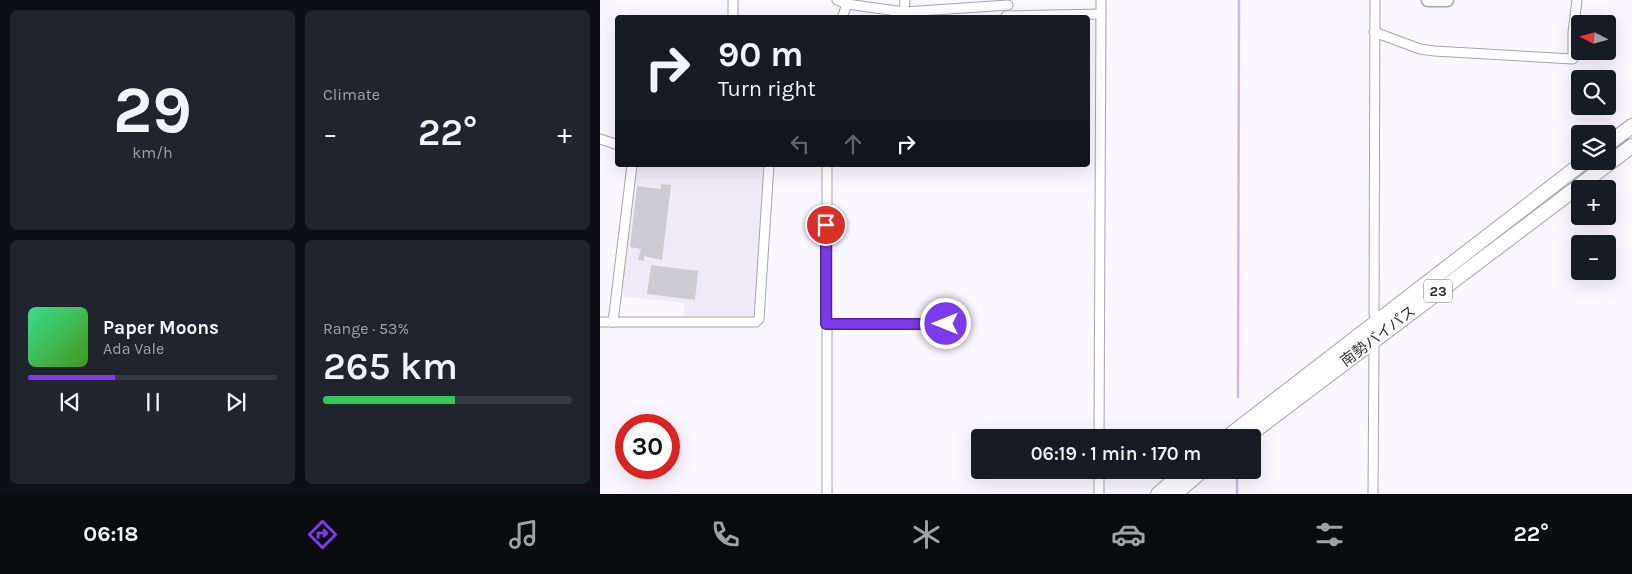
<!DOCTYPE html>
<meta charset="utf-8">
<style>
:root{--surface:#171b24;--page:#20242c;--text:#f1f3f6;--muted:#9ea1a6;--line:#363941;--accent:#7c3aed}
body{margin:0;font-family:Karla,"Noto Sans JP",sans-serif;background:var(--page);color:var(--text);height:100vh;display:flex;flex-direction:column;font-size:19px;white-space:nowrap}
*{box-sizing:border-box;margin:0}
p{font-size:16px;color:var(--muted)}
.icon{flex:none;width:28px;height:28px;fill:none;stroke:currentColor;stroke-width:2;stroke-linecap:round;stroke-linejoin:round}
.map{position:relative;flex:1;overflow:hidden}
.sheet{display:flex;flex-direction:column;gap:10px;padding:10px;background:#0d0f14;width:600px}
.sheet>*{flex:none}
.guide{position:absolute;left:15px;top:15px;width:475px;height:152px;border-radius:5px;box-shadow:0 5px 20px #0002;background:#171b24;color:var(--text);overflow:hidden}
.needle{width:32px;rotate:276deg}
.controls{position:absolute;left:971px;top:15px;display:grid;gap:10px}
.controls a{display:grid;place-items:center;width:45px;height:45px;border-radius:5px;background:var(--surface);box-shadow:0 5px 20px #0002;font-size:25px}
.speed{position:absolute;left:15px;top:414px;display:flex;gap:10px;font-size:25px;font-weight:700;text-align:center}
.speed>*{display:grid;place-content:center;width:65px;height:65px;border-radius:50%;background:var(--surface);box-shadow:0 5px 20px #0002;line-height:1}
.speed .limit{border:8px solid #d22;background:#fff;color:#111}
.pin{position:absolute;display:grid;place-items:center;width:42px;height:42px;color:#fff;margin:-21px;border:2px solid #fff;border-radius:50%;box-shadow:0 1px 5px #0007}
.me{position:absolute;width:55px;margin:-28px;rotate:270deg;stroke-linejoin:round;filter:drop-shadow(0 0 4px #0008)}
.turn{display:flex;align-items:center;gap:18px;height:105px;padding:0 20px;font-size:22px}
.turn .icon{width:65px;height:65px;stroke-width:2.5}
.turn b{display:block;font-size:35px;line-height:42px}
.lanes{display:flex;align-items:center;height:48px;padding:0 20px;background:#0003;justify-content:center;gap:25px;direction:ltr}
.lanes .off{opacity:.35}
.big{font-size:38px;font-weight:600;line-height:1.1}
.sheet .card{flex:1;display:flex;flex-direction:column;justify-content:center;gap:8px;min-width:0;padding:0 18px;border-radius:8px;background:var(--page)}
.sheet .dial{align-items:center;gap:0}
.dial b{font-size:65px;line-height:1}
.song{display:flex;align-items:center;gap:15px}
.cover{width:60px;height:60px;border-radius:8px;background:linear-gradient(135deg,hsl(150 70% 55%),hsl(100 70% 35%))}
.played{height:5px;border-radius:2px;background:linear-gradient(90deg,var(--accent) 35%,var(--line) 35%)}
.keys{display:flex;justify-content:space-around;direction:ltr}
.heat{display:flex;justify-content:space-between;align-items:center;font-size:28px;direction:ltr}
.charge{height:8px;border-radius:4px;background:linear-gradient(90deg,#34c759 53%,var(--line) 0)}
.sheet .tiles{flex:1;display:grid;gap:10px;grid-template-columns:repeat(2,1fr)}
.trip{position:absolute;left:371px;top:429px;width:290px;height:50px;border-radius:5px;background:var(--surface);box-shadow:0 5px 20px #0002;font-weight:600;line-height:50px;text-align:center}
.tabs{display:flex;height:80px;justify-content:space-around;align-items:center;background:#090b0e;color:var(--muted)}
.tabs .icon{width:35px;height:35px}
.tabs .current{color:var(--accent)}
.tabs b{font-size:22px;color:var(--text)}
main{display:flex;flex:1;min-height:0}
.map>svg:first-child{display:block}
</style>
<main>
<section class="sheet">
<div class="tiles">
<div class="card dial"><b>29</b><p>km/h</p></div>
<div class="card"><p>Climate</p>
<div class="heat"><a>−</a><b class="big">22°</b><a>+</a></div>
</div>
<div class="card">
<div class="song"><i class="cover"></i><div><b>Paper Moons</b><p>Ada Vale</p></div></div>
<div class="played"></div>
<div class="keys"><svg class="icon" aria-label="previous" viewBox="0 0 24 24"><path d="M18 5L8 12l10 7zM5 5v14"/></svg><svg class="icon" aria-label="pause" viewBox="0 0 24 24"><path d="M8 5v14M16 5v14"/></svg><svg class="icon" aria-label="next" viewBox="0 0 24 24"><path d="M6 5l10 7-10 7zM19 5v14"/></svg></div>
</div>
<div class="card"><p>Range · 53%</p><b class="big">265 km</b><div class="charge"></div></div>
</div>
</section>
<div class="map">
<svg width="1032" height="494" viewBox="0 0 1032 494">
<rect width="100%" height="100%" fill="#faf7fe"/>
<polygon fill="#f0eaf9" points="35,165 163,165 165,167 157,316 154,320 83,319 85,303 20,296"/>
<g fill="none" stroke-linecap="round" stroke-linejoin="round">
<g stroke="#ceb8ea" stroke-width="2.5">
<polyline points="638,397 639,0"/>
<polyline points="637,494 637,473"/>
</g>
</g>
<g fill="#cdcbd2">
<polygon points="61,184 71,185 62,260 44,256 44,261 38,260 41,249 30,247 37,186 61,189"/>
<polygon points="51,265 98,271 95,300 47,294"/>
</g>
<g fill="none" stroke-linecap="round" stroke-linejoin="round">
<g stroke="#a8a5ac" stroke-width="11">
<g id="minor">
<polyline points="133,0 133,18"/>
<polyline points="237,0 247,4 304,12 305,0"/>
<polyline points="304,12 408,5"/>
<polyline points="406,16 501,14"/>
<polyline points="242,18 247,4"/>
<polyline points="774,32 820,49 834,51 973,59 973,33 977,0"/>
<polyline points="0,139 18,145"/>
<polyline points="227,165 227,494"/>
<polyline points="774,314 775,0"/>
<polyline points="0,322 13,322 32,165"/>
<polyline points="13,322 156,322 159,319 169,165"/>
<polyline points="227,324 346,324"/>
<polyline points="499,438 501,0"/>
<polyline points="499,494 499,470"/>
<polyline points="773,494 774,347"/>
</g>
</g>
<g stroke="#a8a5ac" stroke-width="15">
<polyline id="secondary" points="828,0 847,0"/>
</g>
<g stroke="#a8a5ac" stroke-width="16">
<g id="trunk">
<polyline points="1008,144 1032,126"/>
<polyline points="626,438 985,161"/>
<polyline points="645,438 1032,146"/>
<polyline points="558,494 586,470"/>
<polyline points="575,494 603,470"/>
</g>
</g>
<use href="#minor" stroke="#fff" stroke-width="9"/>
<use href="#secondary" stroke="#fff" stroke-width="12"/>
<use href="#trunk" stroke="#fff" stroke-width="14"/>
</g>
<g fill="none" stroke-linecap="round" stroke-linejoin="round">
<g stroke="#51269a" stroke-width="12">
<polyline id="route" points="226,225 226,324 346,324"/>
</g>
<use href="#route" stroke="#7c3aed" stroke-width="9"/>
</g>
<g text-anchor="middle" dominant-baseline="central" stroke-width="4.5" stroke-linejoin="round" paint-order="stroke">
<rect fill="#fff" stroke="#706f71" stroke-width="1" x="824" y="279.5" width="28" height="23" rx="4"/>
<g font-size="14" font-weight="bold" fill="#323134">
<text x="838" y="291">23</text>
</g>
<g font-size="15" fill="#323134" stroke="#fff">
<text transform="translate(778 336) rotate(-37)">南勢バイパス</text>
</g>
</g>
</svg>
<div class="controls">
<a><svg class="needle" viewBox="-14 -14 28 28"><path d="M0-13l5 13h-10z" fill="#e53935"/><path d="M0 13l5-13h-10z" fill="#9ea1a6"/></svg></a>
<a><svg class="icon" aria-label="search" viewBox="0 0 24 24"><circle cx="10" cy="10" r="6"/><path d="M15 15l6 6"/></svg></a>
<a><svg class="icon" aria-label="layers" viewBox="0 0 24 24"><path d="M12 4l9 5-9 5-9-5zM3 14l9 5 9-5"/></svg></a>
<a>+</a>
<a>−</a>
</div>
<div class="speed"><div class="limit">30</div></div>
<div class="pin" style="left:226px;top:225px;background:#d93025"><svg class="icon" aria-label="arrive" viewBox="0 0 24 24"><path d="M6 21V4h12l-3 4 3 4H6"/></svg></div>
<svg class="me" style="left:346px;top:324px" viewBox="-20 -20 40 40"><circle r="17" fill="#7c3aed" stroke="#fff" stroke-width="3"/><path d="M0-11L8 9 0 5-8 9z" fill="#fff"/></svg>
<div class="trip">06:19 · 1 min · 170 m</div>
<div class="guide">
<div class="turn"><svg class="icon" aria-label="right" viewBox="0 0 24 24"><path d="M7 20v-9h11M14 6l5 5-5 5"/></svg><div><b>90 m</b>Turn right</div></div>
<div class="lanes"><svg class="icon off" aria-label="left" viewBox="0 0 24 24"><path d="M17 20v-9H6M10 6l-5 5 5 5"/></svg><svg class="icon off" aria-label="ahead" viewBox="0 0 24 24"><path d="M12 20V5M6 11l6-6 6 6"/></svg><svg class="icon" aria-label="right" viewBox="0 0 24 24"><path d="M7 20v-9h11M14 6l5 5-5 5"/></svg></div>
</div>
</div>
</main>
<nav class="tabs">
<b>06:18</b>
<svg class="icon current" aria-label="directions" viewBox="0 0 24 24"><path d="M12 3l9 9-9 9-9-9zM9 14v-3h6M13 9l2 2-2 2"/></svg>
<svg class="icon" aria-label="music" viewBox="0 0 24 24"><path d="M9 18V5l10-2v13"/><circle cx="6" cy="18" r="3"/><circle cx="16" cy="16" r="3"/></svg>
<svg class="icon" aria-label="phone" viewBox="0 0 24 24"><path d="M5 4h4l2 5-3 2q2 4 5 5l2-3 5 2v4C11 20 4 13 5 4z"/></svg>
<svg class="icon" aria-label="climate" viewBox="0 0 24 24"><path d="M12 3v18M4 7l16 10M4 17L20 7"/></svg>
<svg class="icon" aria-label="car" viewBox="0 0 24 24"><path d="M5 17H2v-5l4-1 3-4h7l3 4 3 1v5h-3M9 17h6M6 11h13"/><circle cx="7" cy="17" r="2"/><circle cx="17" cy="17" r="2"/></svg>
<svg class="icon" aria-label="filters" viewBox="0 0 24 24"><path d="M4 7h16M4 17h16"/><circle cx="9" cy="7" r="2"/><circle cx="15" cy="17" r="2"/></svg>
<b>22°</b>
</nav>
